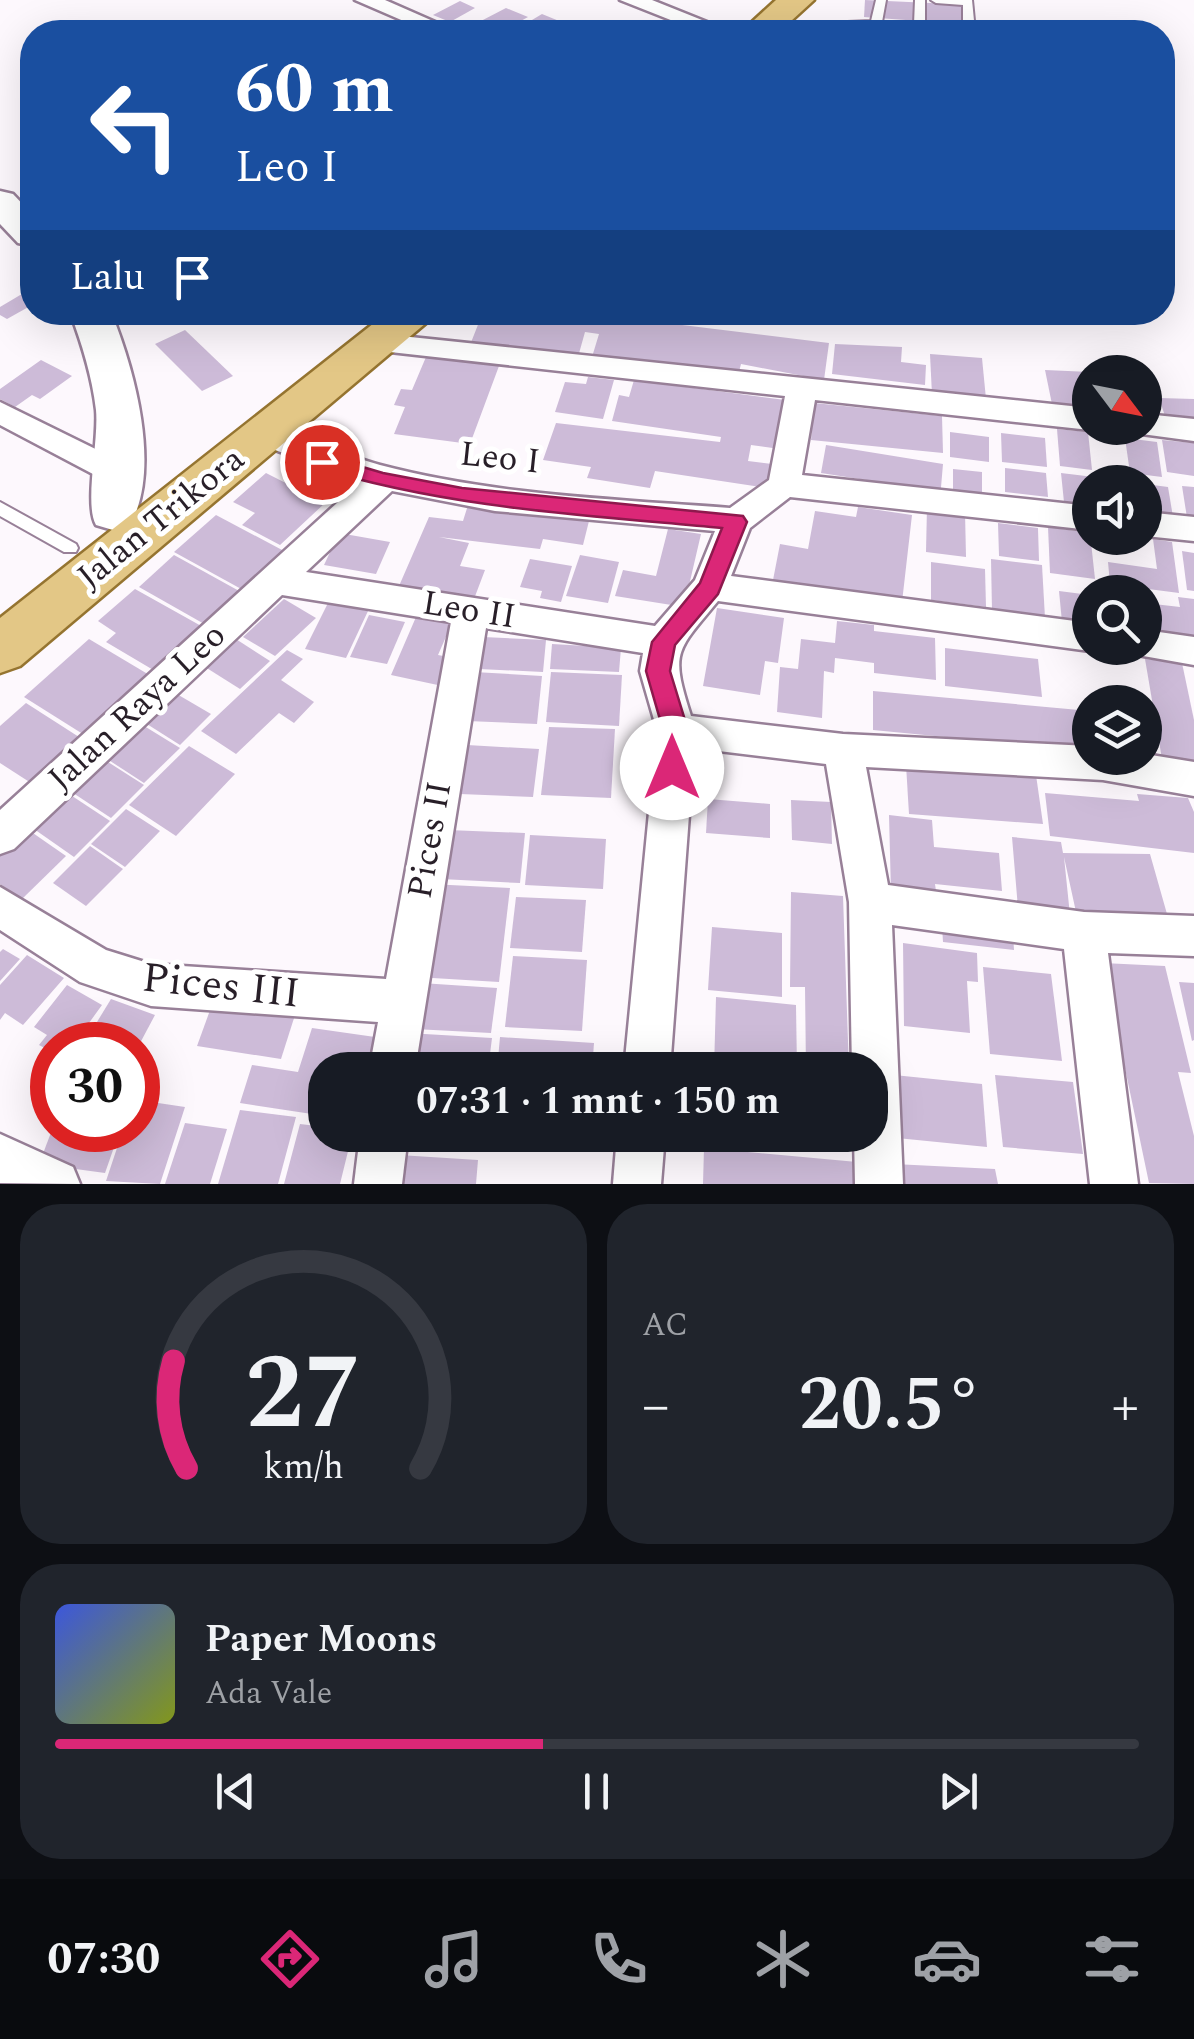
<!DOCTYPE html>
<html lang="id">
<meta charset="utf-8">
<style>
:root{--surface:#171b24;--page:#20242c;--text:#f1f3f6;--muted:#9ea1a6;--line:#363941;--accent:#db2777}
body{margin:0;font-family:Spectral,serif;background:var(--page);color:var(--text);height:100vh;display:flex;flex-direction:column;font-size:38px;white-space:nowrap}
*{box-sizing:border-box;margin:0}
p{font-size:32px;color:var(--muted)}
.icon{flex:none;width:55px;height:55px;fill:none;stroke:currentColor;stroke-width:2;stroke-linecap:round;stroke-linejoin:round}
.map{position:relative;height:1184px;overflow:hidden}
.details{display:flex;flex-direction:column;gap:20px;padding:20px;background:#0d0f14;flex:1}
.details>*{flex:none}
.hud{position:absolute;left:20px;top:20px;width:1155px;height:305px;border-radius:40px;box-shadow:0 10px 40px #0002;background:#1a4fa0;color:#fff;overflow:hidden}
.needle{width:65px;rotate:122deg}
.fabs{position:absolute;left:1072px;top:355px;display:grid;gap:20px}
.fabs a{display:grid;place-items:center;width:90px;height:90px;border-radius:50%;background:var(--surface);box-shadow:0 10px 40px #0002;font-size:50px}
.speed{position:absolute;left:30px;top:1022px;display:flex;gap:20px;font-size:50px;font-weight:700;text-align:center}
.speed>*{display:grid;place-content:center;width:130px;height:130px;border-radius:50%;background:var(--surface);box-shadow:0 10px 40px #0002;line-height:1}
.speed .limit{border:15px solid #d22;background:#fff;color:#111}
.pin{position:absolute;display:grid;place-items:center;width:85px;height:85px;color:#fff;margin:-42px;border:5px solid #fff;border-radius:50%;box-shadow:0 2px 10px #0007}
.me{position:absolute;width:110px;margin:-55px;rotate:0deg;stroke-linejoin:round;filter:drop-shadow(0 0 8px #0008)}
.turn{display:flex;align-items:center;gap:35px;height:210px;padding:0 50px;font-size:45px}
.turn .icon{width:130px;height:130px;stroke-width:2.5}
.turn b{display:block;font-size:70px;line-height:85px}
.then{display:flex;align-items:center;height:95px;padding:0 50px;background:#0003;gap:20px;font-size:38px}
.big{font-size:75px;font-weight:700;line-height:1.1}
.details .card{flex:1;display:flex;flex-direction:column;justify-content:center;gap:15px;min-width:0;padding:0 35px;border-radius:40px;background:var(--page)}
.details .dial{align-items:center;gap:0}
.dial svg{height:260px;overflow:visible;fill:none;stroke:var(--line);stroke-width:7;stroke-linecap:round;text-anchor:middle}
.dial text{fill:var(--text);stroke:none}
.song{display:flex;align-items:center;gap:30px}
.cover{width:120px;height:120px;border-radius:15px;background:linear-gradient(135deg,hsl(230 70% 55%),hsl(70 70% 35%))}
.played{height:10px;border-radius:5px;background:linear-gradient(90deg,var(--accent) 45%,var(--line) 45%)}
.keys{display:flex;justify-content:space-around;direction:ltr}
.heat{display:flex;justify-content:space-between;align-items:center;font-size:55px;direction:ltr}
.details .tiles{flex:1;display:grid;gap:20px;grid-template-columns:1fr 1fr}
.card:last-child{grid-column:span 2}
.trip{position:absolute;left:308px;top:1052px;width:580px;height:100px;border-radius:40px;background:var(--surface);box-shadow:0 10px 40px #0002;font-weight:700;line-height:100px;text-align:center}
.menu{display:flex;height:160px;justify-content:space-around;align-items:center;background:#090b0e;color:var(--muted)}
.menu .icon{width:70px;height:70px}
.menu .current{color:var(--accent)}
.menu b{font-size:45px;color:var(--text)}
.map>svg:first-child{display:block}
</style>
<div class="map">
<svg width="1194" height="1184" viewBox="0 0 1194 1184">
<rect width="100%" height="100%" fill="#fdf8fd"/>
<g fill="#cdbbd8">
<polygon points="865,0 974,5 975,25 864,17"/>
<polygon points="460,1 475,8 450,22 433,15"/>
<polygon points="506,8 528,17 501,32 479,22"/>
<polygon points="542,14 564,23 549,32 522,26"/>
<polygon points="32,288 32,305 7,319 0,315 0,307"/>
<polygon points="483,312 590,320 592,314 829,343 824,380 741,364 738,376 592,357 599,334 585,332 578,357 470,345"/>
<polygon points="185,330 233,376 202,391 155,344"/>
<polygon points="835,344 902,347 901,362 926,365 925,385 832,374"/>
<polygon points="930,354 982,358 986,399 932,395"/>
<polygon points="426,357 499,366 470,444 394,434 405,407 394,405 401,389 412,390"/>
<polygon points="41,360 72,376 40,399 32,395 15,407 0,399 0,389"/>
<polygon points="1045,370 1090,372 1090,410 1053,409"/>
<polygon points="588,377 614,380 603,419 555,412 565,382 586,384"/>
<polygon points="634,380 793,401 787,450 751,445 748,461 772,464 768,488 655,471 650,488 587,478 591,467 543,460 556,423 720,442 721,437 612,421 619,395 629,397"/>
<polygon points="1159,398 1194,399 1194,419 1166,419"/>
<polygon points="814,403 942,416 943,453 811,440"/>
<polygon points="1057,429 1088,432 1092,470 1060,466"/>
<polygon points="950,432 989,437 989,462 950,457"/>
<polygon points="1001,433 1045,438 1047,467 1002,462"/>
<polygon points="1125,438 1157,442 1162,477 1130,473"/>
<polygon points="1162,440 1194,443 1194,476 1167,472"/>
<polygon points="826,445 943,464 940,499 865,487 866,480 821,473"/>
<polygon points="1005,468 1046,473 1048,497 1005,492"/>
<polygon points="953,469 982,472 982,501 953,498"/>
<polygon points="266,473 325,503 280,545 242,525 255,513 233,502"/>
<polygon points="1061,473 1102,478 1102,482 1090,482 1090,506 1064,502"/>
<polygon points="1145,484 1168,487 1174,523 1145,519"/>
<polygon points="1182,486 1194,487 1194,525 1188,524"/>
<polygon points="468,505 591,513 583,545 543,539 540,549 439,537 469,543 460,566 485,570 474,599 399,586 429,517 463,521"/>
<polygon points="858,507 912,515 901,611 845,593 773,580 780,544 808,549 815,511 856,517"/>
<polygon points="927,507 965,512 966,557 926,552"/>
<polygon points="216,515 284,551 243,590 174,552"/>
<polygon points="998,523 1038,528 1039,561 999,556"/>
<polygon points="1048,527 1090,533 1095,579 1050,573"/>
<polygon points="668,529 701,534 684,607 615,596 623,570 656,576"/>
<polygon points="339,533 390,542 376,574 324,565"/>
<polygon points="1153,539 1172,542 1179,593 1110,584 1108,562 1157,569"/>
<polygon points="1182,551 1194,553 1194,591 1187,590"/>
<polygon points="174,555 241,592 206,625 139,587"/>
<polygon points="580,555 619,562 608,603 566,596"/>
<polygon points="530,559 572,566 561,602 540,598 542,591 520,587"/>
<polygon points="991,559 1042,565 1045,618 992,611"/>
<polygon points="931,562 985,569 986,607 931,600"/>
<polygon points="135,589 203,627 155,671 106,642 116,633 98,621"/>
<polygon points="1059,591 1090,595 1090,625 1062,622"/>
<polygon points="1178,597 1194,599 1194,639 1145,633 1145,603 1180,607"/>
<polygon points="284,599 316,618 275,656 243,637"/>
<polygon points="328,603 368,611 346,658 305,649"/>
<polygon points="717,608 784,618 778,663 765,661 760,695 703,686"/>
<polygon points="369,615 405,622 387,664 350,657"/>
<polygon points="416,617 452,623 438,655 459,659 447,687 391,675"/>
<polygon points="837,621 874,625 874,631 935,638 936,680 874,673 874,663 835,658 834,673 824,671 822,718 777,712 780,667 798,669 801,639 835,643"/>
<polygon points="225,632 270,661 240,689 194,660"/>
<polygon points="483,637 546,640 543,672 479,669"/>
<polygon points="89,639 151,676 86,736 24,697"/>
<polygon points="552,644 621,648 619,672 550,669"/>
<polygon points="945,648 1038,659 1042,697 945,686"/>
<polygon points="287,650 303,659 281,680 314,702 294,723 279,713 236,754 201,731"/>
<polygon points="1145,659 1182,663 1194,720 1194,762 1162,759"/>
<polygon points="474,672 542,676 537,724 467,721"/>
<polygon points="551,672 622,675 619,726 546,722"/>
<polygon points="170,690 211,714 180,745 139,719"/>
<polygon points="873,691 1090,711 1090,751 873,730"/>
<polygon points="26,703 79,737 31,783 0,763 0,726"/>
<polygon points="1145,708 1150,709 1158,767 1106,760 1145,758"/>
<polygon points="136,721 180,748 144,783 101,755"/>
<polygon points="549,727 615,729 611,798 541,795"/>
<polygon points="467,745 539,749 533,797 460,794"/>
<polygon points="189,746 235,774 176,836 129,805"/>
<polygon points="97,755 144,785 111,818 64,787"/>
<polygon points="906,765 1036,775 1043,824 909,814"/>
<polygon points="60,788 110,821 74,857 24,822"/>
<polygon points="1045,793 1139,801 1137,794 1188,798 1194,812 1194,853 1050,836"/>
<polygon points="708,799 770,804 770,838 706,833"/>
<polygon points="791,800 831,802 832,844 792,840"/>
<polygon points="126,809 160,831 125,867 91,844"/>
<polygon points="889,815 932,820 934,847 999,853 1002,891 935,884 937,898 891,893"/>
<polygon points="17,822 66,856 22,899 0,884 0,839"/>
<polygon points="448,830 525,833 520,883 441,879"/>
<polygon points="530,835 606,839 603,889 525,885"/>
<polygon points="1012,837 1061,842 1063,853 1150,854 1167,914 1076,912 1064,857 1071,925 1019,920"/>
<polygon points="90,846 123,869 86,906 53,883"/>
<polygon points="430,884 510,888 499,982 416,977"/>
<polygon points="791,892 843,896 849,1070 806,1070 805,987 790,987"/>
<polygon points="516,897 586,900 582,952 510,948"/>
<polygon points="942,926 1013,933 1014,950 943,942"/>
<polygon points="712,927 782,933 782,997 708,990"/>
<polygon points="903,943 977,953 978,982 967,981 970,1033 904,1026"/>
<polygon points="3,949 20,959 0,981 0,952"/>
<polygon points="27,955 64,978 23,1025 5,1013 0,1020 0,985"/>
<polygon points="513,956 587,960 582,1031 505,1027"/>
<polygon points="1103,963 1165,966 1191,1073 1178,1072 1194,1136 1194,1184 1149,1183"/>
<polygon points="983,967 1051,974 1062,1061 990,1054"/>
<polygon points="1179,982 1194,983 1194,1040 1192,1041"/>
<polygon points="421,983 497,988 491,1033 414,1029"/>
<polygon points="67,985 102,1005 73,1045 52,1045 52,1052 39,1045 47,1035 34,1027"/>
<polygon points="716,997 796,1005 797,1070 714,1070"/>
<polygon points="111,999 155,1015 139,1045 83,1045"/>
<polygon points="213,1002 295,1015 281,1059 197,1046"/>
<polygon points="312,1028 382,1038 373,1070 325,1070 325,1116 240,1103 252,1065 298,1072"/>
<polygon points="408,1033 492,1038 488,1070 402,1070"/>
<polygon points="500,1037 594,1043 592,1070 497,1070"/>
<polygon points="894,1075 982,1084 987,1147 897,1138"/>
<polygon points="995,1075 1073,1082 1083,1154 1003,1147"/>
<polygon points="138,1100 185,1107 160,1184 106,1181 123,1130 138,1130"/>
<polygon points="240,1110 296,1117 278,1184 218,1184"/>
<polygon points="185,1123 227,1129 210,1184 165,1184"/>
<polygon points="300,1124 325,1127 325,1135 352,1135 340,1184 284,1184"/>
<polygon points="52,1130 120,1130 105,1173 39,1164"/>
<polygon points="394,1135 480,1135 478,1150 393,1145"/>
<polygon points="489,1135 587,1135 586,1145 489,1139"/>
<polygon points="774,1135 819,1135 819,1147 774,1144"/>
<polygon points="704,1148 857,1162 858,1184 703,1184"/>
<polygon points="399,1155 478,1160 476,1184 394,1184"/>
<polygon points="894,1164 995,1169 998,1184 896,1184"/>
</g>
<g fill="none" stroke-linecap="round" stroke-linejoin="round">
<g stroke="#988098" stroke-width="4">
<g id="lane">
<polygon points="876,0 886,0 882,22 914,24 915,0 925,0 925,24 963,27 963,5 936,3 931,0 972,0 975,31 944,32 848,27 771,32 800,24 871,21"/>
<polygon points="0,502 76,544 78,548 76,552 64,552 0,516"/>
</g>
</g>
<g stroke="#988098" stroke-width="5">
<g id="street">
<polygon points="355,0 385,0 458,32 429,32"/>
<polygon points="620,0 652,0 732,32 701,32"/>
<path d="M382,334l708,74v20h7l-7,2 -275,-30 -13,75 288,31v24l-300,-33 -40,31 -19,48 359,47v25h11l-11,3 -372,-50c-42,51 -48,50 -27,115l152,18 247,12v12h55v-4l49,8v34l-91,-16 -237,-13 22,118 196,27 110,4v40l-86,-3 30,231h-48l-26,-235 -172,-24 11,259h-48l-1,-49h16v-65h-18l-3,-168 -23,-138 -132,-16 -24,322h-46l33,-340 -17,-59 3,-18 -157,-25 -71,442h-46l9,-48 -227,-16 -71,-24 -80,-52v-43l106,63 45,14 235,15 65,-357 -169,-27 -268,254 -14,5v-44l360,-328 -106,-40 -5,-8 5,-8 11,-3c39,11 75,31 115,42 114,30 233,34 350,43l39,-28 16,-84 -413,-46 -5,-7 5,-7zM392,491l103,20 220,20 -20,49 -40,46 -349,-54z"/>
<polygon points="0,402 132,467 137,475 132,483 110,483 0,425"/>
<polygon points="1145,414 1194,419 1194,441 1134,433 1131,428 1145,428"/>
<polygon points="1145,512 1194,517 1194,541 1145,536"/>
<polygon points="1145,630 1194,637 1194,665 1132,654 1129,648 1145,648"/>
<polygon points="0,1134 73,1167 80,1184 0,1183"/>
<polygon points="360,1135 408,1135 402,1184 354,1184"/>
<polygon points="617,1135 665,1135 661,1184 613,1184"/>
</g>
</g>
<g stroke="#988098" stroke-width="5">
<g id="secondary">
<polygon points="0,191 13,194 32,214 32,246 18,243 0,224"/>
<path d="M70,312h41c23,57 51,156 19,213l-17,5 -17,-5c-12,-21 3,-84 0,-115 -4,-34 -14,-66 -26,-98z"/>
</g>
</g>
<g stroke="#957430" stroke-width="5">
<g id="primary">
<polygon points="776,0 814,0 779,32 741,32"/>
<polygon points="388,312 439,312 20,666 0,673 0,618"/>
</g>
</g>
<use href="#lane" fill="#fff" fill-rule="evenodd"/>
<use href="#street" fill="#fff" fill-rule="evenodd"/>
<use href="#secondary" fill="#fff" fill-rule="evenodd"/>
<use href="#primary" fill="#e3c786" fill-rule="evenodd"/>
</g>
<path fill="#db2777" stroke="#8e194d" stroke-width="2.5" d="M322,455l61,18 79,15 281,28 4,6 -29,72 -43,51 -5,26 18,59 -7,46h-18l-3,-8 3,-38 -17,-59 6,-29 48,-59 22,-55c-138,-13 -275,-20 -407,-61l-3,-5z"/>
<g text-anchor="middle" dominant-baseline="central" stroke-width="10" stroke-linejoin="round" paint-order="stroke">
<g font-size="35" fill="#281f28" stroke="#fff">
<text transform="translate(500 458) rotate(6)">Leo I</text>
<text transform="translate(161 518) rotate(-39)">Jalan Trikora</text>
<text transform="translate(469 610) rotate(9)">Leo II</text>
<text transform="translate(137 707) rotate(-43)">Jalan Raya Leo</text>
<text transform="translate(430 840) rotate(-80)">Pices II</text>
</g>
<g font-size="42" fill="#281f28" stroke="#fff">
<text transform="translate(221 986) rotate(6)">Pices III</text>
</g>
</g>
</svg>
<div class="fabs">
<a><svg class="needle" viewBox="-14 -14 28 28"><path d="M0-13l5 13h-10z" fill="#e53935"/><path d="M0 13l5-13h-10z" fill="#9ea1a6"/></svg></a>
<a><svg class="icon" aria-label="sound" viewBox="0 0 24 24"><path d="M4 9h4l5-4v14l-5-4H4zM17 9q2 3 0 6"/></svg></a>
<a><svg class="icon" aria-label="search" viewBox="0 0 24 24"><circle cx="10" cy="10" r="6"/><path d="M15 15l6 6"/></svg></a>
<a><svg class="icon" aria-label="layers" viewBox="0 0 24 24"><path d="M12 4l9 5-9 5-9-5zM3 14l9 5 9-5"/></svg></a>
</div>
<div class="speed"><div class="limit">30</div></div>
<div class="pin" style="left:322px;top:462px;background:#d93025"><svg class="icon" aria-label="arrive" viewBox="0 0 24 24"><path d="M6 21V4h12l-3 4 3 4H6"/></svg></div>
<svg class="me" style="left:672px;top:768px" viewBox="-20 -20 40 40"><circle r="19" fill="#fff"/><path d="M0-13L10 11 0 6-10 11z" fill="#db2777"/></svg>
<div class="trip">07:31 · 1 mnt · 150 m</div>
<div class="hud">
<div class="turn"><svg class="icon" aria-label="left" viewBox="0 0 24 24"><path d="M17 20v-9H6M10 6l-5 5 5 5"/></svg><div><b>60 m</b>Leo I</div></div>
<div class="then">Lalu<svg class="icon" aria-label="arrive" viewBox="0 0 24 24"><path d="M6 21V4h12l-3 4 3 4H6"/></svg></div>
</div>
</div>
<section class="details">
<div class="tiles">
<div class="card dial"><svg viewBox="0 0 100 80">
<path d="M14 69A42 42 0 1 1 86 69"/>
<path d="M14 69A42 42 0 0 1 10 36" stroke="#db2777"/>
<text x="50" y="56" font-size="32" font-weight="700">27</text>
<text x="50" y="72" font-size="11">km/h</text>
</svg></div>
<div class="card"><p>AC</p>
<div class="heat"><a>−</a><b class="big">20.5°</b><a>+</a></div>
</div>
<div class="card">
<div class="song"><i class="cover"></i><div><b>Paper Moons</b><p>Ada Vale</p></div></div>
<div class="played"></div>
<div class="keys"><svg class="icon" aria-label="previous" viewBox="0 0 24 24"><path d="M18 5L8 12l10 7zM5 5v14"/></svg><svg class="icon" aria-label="pause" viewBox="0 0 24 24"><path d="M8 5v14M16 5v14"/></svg><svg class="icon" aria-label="next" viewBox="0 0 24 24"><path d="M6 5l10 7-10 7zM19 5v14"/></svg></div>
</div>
</div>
</section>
<nav class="menu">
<b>07:30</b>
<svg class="icon current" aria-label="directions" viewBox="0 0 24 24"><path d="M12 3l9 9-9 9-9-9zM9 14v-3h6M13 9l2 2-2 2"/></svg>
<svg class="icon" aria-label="music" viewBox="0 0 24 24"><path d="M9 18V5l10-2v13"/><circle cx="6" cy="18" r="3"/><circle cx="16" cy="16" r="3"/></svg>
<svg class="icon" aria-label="phone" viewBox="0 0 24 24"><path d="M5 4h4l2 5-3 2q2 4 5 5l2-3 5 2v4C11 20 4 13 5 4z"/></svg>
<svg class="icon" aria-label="climate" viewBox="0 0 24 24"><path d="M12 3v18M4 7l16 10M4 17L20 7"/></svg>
<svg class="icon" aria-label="car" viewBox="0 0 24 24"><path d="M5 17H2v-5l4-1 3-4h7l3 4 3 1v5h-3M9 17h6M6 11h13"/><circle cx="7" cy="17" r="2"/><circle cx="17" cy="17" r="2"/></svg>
<svg class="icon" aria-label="filters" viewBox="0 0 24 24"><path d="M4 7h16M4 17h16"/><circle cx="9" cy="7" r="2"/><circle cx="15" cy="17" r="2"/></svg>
</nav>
